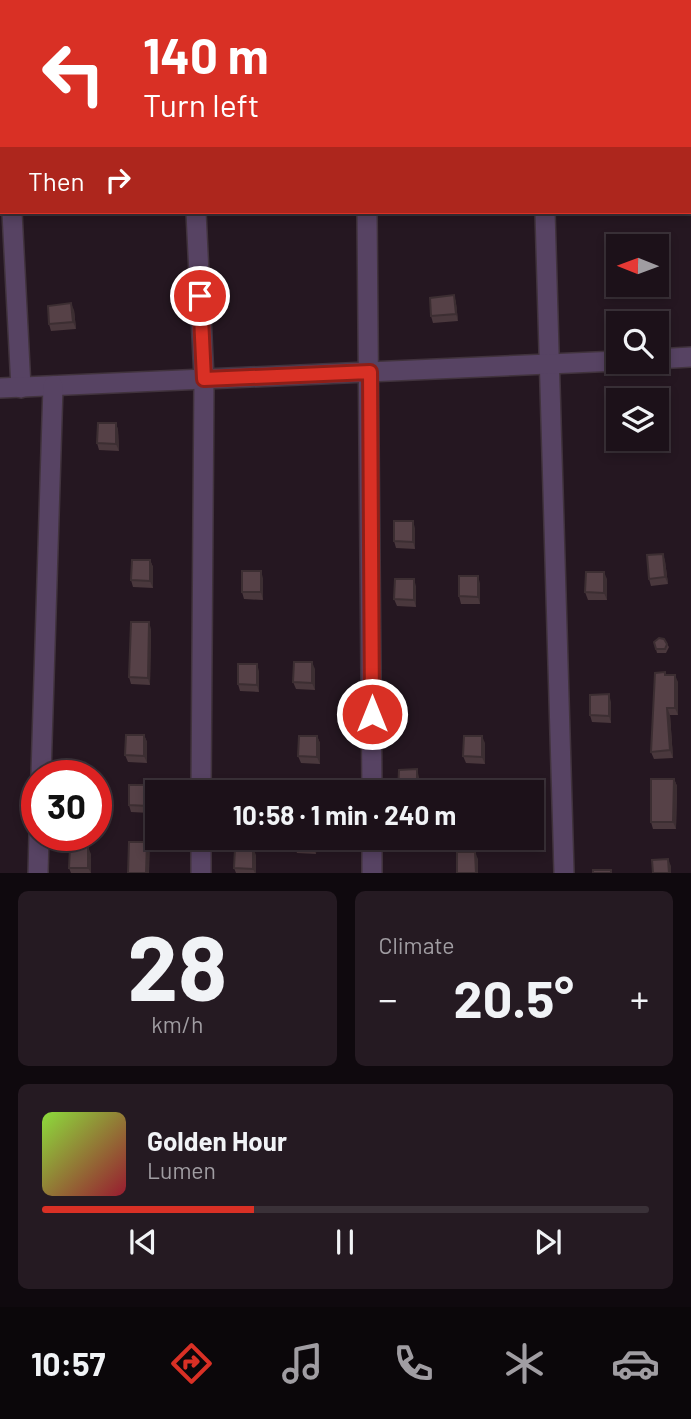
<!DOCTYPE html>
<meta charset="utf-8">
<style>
:root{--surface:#1c1119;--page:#251a22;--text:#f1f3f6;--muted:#a09da2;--line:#3a3138;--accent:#d93025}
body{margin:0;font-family:Barlow,sans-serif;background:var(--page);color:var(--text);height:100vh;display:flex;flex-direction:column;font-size:26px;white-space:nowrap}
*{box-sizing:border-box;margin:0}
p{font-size:23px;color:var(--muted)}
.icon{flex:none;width:38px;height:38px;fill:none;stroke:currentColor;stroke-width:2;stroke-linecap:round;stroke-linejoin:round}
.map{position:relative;height:873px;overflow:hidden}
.sheet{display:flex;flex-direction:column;gap:18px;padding:18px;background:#0f090e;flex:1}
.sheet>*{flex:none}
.hud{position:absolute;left:0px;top:0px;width:691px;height:214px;box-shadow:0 4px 10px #0003,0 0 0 2px var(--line);background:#d93025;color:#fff;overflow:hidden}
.needle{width:46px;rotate:271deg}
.buttons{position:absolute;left:606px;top:234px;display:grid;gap:14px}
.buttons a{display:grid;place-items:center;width:63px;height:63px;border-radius:0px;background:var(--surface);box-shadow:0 4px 10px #0003,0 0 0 2px var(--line);font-size:35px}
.speed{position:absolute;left:21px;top:760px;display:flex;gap:14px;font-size:35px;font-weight:700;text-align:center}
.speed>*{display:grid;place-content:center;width:91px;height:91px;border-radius:50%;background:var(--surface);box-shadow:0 4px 10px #0003,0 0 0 2px var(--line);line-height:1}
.speed .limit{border:10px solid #d22;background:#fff;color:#111}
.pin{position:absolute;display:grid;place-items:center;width:60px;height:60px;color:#fff;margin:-30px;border:4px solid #fff;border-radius:50%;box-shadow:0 2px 7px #0007}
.me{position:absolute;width:77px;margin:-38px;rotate:0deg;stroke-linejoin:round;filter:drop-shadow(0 0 5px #0008)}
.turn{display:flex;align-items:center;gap:24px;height:147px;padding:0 28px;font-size:32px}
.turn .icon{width:91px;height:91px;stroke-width:2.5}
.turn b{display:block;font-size:49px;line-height:60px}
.then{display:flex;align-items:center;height:66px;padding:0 28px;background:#0003;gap:14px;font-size:26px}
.big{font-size:52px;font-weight:700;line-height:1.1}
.sheet .widget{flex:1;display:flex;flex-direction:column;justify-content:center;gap:10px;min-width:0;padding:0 24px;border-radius:10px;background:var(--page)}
.sheet .dial{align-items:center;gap:0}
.dial b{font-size:91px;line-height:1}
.song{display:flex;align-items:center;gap:21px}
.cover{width:84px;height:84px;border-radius:10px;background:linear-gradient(135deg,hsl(90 70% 55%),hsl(350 70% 35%))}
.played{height:7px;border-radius:4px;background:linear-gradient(90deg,var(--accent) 35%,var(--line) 35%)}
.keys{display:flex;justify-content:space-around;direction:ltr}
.heat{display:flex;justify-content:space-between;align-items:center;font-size:38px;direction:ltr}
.sheet .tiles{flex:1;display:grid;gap:18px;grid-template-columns:1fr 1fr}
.widget:last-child{grid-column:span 2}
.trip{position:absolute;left:145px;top:780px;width:399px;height:70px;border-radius:0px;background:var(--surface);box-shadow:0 4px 10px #0003,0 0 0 2px var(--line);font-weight:700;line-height:70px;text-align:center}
.tabs{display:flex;height:112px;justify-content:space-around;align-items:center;background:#0b070a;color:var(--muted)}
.tabs .icon{width:49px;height:49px}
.tabs .on{color:var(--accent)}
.tabs b{font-size:32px;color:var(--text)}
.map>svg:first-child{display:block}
</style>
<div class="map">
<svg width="691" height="873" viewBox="0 0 691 873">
<rect width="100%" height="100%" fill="#251721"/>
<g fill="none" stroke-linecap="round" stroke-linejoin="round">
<g stroke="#41333d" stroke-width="22">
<g id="street">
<polyline points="1,0 2,11"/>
<polyline points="187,0 187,2"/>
<polyline points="363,0 363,2"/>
<polyline points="541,0 541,2"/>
<polyline points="12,212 21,388"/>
<polyline points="196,212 204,379 201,793"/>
<polyline points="367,212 372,793"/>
<polyline points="545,212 564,873"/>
<polyline points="656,359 691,357"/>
<polyline points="0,388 618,361"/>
<polyline points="41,775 53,386"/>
<polyline points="372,838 372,873"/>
<polyline points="38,873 39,835"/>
<polyline points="201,873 201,838"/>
</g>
</g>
<use href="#street" stroke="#574363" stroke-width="19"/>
</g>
<g fill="#4a383d">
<polygon points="454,295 456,303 458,321 433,323 431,316"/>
<polygon points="74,310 76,329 51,331 49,324"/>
<polygon points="116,423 118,430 119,451 99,450 97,443"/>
<polygon points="415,528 415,549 396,548 394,541"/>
<polygon points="663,554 665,561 668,584 651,586 649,579"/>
<polygon points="150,560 153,567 153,588 133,587 131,580"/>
<polygon points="263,578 263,600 244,599 242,592"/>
<polygon points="607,579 607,600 588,600 585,592"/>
<polygon points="480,583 480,604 461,604 459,596"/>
<polygon points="416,586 416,607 397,606 394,599"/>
<polygon points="151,629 150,685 131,684 129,677"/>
<polygon points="654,642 667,644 669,647 666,653 657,653"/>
<polygon points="315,669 315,690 296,689 293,682"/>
<polygon points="259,671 259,692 240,691 238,684"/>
<polygon points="665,672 666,675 678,682 678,715 670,715 673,758 654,759 651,752"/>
<polygon points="611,702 611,723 592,722 590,715"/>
<polygon points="144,735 147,742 147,763 128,762 125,755"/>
<polygon points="317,736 320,743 320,764 301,763 298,756"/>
<polygon points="485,743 485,764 466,763 463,756"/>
<polygon points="419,777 420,793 399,793 398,790"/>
<polygon points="674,779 677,786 676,829 653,829 651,822"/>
<polygon points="150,792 150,813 131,812 129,805"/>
<polygon points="317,838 316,854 297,853 294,846"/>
<polygon points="91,854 91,873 71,873 69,868"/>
<polygon points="256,855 256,873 236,873 234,868"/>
</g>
<g fill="#3c2e32">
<polygon points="454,295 456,303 458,321 456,314"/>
<polygon points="71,303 74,310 76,329 73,322"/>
<polygon points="116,423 118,430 119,451 116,444"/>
<polygon points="413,521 415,528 415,549 413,542"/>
<polygon points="663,554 665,561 668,584 665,577"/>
<polygon points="150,560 153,567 153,588 150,581"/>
<polygon points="261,571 263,578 263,600 261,592"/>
<polygon points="604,572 607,579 607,600 604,593"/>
<polygon points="478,576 480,583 480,604 478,597"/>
<polygon points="414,579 416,586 416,607 414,600"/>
<polygon points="149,622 151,629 150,685 148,678"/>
<polygon points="312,662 315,669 315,690 312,683"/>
<polygon points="257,664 259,671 259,692 257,685"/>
<polygon points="675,675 678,682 678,715 675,708"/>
<polygon points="609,694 611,702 611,723 609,716"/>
<polygon points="667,708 670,715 673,758 670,750"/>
<polygon points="144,735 147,742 147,763 144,756"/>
<polygon points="317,736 320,743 320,764 317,757"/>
<polygon points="482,736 485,743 485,764 482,757"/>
<polygon points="417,769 419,777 420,793 418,793 417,791"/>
<polygon points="674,779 677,786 676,829 673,822"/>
<polygon points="148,785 150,792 150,813 148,806"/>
<polygon points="314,838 317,838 316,854 313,847"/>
<polygon points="147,842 150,849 149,873 146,873"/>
<polygon points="88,847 91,854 91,873 88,868"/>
<polygon points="253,847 256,855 256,873 255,873 253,869"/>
<polygon points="475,852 478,859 478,873 476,873"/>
<polygon points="668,859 671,866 671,873 669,873"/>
</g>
<g fill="#564147" stroke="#3c2e32" stroke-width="2">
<polygon points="454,295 456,314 431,316 430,298"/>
<polygon points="71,303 73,322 49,324 48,306"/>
<polygon points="98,423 116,423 116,444 97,443"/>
<polygon points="394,521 413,521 413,542 394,541"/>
<polygon points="663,554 665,577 649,579 647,555"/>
<polygon points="132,560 150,560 150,581 131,580"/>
<rect x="242" y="571" width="19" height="21"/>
<polygon points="586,572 604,572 604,593 585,592"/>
<polygon points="459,576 478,576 478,597 459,596"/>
<polygon points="395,579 414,579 414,600 394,599"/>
<polygon points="131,622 149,622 148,678 129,677"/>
<polygon points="659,638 664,639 667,644 665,649 656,649 654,642"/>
<polygon points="294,662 312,662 312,683 293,682"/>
<polygon points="238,664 257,664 257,685 238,684"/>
<polygon points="665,672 665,675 675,675 675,708 667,708 670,750 651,752 655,673"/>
<polygon points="609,694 609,716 590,715 590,695"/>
<polygon points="126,735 144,735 144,756 125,755"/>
<polygon points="299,736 317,736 317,757 298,756"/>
<polygon points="464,736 482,736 482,757 463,756"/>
<polygon points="417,769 417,791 398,790 399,770"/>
<polygon points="651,779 674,779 673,822 651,822"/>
<polygon points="129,785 148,785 148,806 129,805"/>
<polygon points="295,838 314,838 313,847 294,846"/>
<polygon points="129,842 147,842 146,873 128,873"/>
<polygon points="70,847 88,847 88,868 69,868"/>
<polygon points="253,847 253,869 234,868 235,848"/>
<polygon points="457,852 475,852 476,873 457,873"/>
<polygon points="668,859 669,873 653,873 652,860"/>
<rect x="593" y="870" width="18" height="3"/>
</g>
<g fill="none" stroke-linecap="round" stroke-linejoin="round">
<g stroke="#8d1f18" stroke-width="18">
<polyline id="route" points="200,296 204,379 370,372 372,714"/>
</g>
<use href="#route" stroke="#d93025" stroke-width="12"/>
</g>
</svg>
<div class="buttons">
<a><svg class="needle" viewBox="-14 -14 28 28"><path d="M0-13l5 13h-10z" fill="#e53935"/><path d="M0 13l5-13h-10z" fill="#a09da2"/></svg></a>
<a><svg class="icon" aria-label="search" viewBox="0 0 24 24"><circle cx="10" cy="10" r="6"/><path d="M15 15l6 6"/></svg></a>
<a><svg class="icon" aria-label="layers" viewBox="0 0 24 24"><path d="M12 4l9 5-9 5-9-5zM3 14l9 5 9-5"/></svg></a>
</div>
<div class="speed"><div class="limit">30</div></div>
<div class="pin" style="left:200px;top:296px;background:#d93025"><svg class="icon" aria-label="arrive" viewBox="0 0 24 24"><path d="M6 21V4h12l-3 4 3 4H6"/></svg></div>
<svg class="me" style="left:372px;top:714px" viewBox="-20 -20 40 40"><circle r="17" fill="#d93025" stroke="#fff" stroke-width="3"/><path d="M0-11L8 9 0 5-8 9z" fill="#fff"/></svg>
<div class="trip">10:58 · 1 min · 240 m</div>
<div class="hud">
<div class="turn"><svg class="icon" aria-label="left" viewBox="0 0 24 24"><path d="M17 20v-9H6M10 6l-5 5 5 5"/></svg><div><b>140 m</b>Turn left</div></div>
<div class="then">Then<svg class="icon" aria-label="right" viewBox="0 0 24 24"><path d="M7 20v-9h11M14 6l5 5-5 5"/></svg></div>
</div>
</div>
<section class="sheet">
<div class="tiles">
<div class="widget dial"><b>28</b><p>km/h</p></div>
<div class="widget"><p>Climate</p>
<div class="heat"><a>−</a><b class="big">20.5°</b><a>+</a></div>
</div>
<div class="widget">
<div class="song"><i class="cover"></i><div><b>Golden Hour</b><p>Lumen</p></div></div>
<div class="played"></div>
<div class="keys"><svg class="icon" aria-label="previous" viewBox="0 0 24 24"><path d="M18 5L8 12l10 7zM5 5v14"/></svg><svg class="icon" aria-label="pause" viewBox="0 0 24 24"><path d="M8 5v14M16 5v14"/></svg><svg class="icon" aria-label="next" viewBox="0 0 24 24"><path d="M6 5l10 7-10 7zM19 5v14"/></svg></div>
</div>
</div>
</section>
<nav class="tabs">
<b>10:57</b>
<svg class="icon on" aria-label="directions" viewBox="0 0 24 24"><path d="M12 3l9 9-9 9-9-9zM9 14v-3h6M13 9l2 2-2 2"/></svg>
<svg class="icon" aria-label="music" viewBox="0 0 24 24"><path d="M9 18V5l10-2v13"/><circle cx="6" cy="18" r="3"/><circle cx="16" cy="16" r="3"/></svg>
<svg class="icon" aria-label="phone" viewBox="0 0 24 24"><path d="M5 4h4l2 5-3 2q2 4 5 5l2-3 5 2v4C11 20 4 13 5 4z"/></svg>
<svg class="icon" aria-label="climate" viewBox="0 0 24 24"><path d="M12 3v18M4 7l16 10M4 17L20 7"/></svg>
<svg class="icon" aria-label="car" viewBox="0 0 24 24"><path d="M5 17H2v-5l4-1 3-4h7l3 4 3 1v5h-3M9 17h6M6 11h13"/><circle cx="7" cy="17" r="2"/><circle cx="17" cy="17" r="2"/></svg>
</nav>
